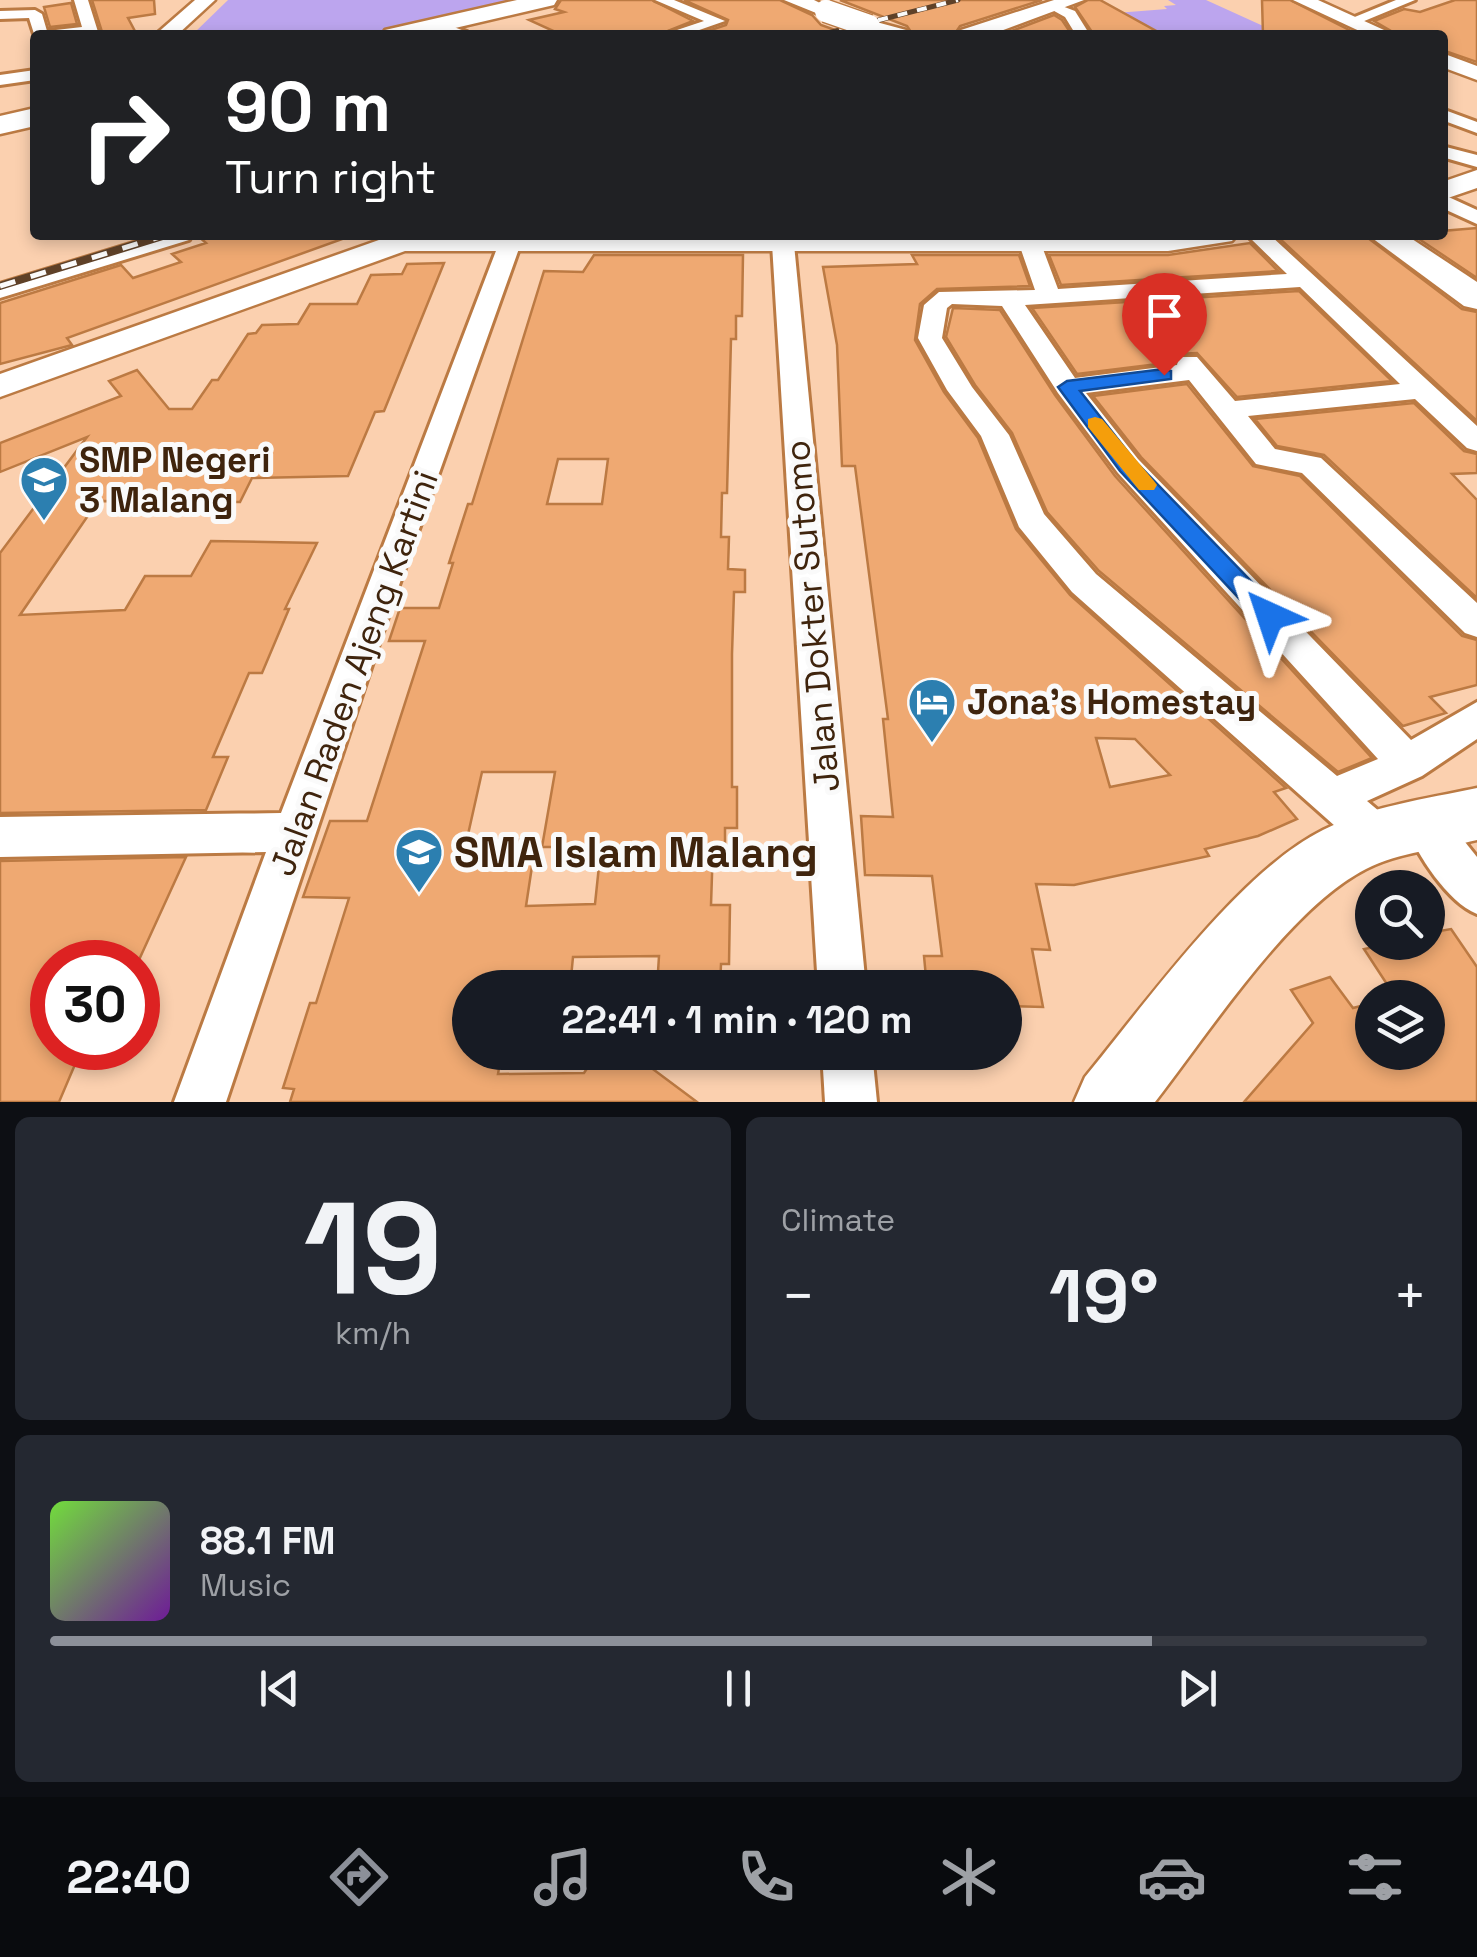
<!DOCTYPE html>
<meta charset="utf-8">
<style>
:root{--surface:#171b24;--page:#242831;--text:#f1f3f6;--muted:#9ea1a6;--line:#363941;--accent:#8c9099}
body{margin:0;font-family:"Space Grotesk",sans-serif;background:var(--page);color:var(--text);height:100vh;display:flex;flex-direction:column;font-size:38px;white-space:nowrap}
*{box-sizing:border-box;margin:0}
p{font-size:32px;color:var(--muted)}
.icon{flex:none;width:55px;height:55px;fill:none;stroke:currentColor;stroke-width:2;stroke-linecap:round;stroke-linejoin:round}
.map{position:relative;height:1102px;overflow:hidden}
.drawer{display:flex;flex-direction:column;gap:15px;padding:15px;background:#0d0f14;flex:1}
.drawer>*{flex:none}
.top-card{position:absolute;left:30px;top:30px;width:1418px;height:210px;border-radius:10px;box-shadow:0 5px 15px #0003;background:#202124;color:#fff;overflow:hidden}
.tools{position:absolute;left:1355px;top:870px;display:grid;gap:20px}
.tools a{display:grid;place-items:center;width:90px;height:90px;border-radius:50%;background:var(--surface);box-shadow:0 5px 15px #0003;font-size:50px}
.speed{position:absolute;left:30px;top:940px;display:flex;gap:20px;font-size:50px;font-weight:700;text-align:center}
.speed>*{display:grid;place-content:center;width:130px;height:130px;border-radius:50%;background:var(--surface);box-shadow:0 5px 15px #0003;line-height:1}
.speed .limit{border:15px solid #d22;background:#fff;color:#111}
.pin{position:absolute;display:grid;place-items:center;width:85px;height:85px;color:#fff;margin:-102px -42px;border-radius:50% 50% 50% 0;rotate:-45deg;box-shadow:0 0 10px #0007}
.pin .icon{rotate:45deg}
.me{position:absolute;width:110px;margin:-55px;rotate:318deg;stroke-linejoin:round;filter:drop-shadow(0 0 8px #0008)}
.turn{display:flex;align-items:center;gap:35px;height:210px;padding:0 30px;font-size:45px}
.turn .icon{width:130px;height:130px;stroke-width:2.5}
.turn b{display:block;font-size:70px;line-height:85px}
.big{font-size:75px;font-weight:600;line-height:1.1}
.drawer .widget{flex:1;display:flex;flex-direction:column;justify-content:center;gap:15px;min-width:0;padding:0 35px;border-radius:15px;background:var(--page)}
.drawer .dial{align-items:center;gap:0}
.dial b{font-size:130px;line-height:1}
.song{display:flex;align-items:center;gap:30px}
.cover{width:120px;height:120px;border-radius:15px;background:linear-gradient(135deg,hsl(100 70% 55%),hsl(280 70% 35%))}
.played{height:10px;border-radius:5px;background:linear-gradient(90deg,var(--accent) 80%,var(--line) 80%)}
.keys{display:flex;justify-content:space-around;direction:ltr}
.heat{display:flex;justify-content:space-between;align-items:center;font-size:55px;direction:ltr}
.drawer .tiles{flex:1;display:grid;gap:15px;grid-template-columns:1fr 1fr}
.widget:last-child{grid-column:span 2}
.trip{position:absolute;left:452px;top:970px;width:570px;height:100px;border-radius:50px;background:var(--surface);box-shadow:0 5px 15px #0003;font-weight:600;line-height:100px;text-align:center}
.tabs{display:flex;height:160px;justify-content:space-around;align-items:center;background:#090b0e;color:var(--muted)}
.tabs .icon{width:70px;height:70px}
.tabs .active{color:var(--accent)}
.tabs b{font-size:45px;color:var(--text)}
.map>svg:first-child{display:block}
</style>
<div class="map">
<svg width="1477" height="1102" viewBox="0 0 1477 1102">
<rect width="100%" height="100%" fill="#fbd0af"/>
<g fill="#bca5ee">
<polygon points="228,0 530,0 371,35 192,35"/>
<polygon points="1168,0 1206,0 1283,35 1133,35 1160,32 1129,16 1103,14 1167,9 1164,6 1176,5"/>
</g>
<g fill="#efa972" stroke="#bc7a43" stroke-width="2.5" fill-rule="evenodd">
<polygon points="92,0 154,0 155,14 128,18 137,35 103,35"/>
<polygon points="561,0 652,0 693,21 658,35 562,35 529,20 564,12 555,9"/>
<polygon points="684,0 780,0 812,15 821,25 849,35 696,35 726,25 728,20"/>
<polygon points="840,0 1042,0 960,26 954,35 913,35 907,26"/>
<polygon points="1088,0 1100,0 1158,32 1094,35 1075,7"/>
<polygon points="1262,0 1290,0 1359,35 1263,35"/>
<polygon points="1455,0 1477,0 1477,62 1442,50 1442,35 1398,35 1374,21 1404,9 1420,12"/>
<polygon points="71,3 77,24 50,27 44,7"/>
<polygon points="1054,15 1062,20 1072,35 1001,35"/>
<polygon points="1477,228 1477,278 1413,235 1442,235 1442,231"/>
<polygon points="197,235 344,235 345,238 67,338 72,345 0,364 0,303 121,265 133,278 181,262 172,254 206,243"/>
<polygon points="1312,235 1364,235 1462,309 1477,312 1477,421 1280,239"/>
<polygon points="1250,243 1278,271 1061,285 1049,255 1168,255"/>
<path d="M594,255h149l-1,61h-6v23h-5l-4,154h-5l-1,44h8l-1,32 17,1v22h-11l-2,62v133h5v41h-12v17h-12l-2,60h19l-1,59h-8l-1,24h-63l2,-32 -86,1 -3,31h-100v64h32l-4,22 86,-1 14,-21h32l67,50h-407l4,-13 -11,-1 27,-85h6l33,-105 -46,-1 27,-76h37l58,-180h-36l11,-33h39l14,-45h-4l19,-59h4l72,-233 39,1zM558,459h50l-6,45h-55zM482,772h73l-13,75h59l-6,57 -69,2 10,-66 -69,-1z"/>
<path d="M912,255h107l11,31 -93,3 -17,15 -5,36 29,52 34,46 38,91 54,66 216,193 -12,4 23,27 -39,17 -53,13 4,7 -135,29 -38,-1 14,66 -18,-1 11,58 -38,-1v-18h-78l-3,-32h18l-10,-80 -67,-1 -4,-59 32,1 -10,-98h5l-33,-253h-13l-5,-121 -14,-78 94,-3zM1096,738l39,1 35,36 -60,12z"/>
<polygon points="444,263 384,411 375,412 348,476 252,478 240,502 98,501 20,615 125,610 145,576 191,576 211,541 317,543 285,609 289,609 262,673 249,673 213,757 228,757 206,810 0,813 0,553 87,437 0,472 0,443 121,396 109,381 137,370 169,409 192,409 212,380 218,380 248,334 256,333 262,325 298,324 310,304 357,304 371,275 402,274 407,264"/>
<polygon points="1299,291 1392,381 1237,397 1197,353 1177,354 1174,362 1077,374 1032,308"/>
<polygon points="953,308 1000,310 1055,395 1115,476 1372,758 1338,772 1099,571 1047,512 1012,433 975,385 946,337"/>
<polygon points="1187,384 1253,466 1300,476 1462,636 1477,640 1477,685 1430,697 1446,713 1403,726 1141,457 1093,396"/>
<polygon points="1414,403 1464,451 1477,454 1477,473 1452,474 1477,500 1477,598 1324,455 1277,446 1255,419"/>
<polygon points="186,857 138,962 52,962 52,1048 82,1048 59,1102 0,1102 0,861"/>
<polygon points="1451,929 1477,967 1477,1102 1244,1102 1313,1023 1291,990 1330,977 1353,1008 1372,1003 1372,1052 1428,1052 1428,998 1396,998 1364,949 1399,942 1428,942 1428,933"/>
</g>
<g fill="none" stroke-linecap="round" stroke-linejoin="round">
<g stroke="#bb7a43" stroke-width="6">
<g id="street">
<polygon points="74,0 88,0 99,35 35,37 29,18 0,19 0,11 35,10 42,14 47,31 82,27"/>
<polygon points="655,0 674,0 725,21 685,35 662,35 704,21"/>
<polygon points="1396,0 1415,0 1357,24 1345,21"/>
<polygon points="1054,3 1075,11 1090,35 1076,35 1065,17 1047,7"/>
<polygon points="438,21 467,32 469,35 450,35 433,28 433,22"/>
<polygon points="35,70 35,80 0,85 0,75"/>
<polygon points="1442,109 1477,122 1477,133 1442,120"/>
<polygon points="1442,146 1477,155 1477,167 1442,157"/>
<polygon points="1442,194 1477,210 1477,224 1442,208"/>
<polygon points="159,235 192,235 189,240 0,298 0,284"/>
<path d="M1027,235l13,6 18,48 229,-15 -40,-39h23l207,191v25l-10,-3 -52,-49 -167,17 27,33 46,9 156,145v34l-12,-4 -163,-160 -46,-9 -67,-84 -103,13 52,66 273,281 66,-38v37l-55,37 -55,25 25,21 6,14 -6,14 -15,6 -15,-6 -290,-258 -53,-65 -38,-91 -34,-46 -29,-52 6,-33 15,-13 96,-2 -17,-49zM1300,287l100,97 -165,17 -38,-44h-18l-2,8 -102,13 -50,-73zM952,304l50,2 56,87 60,80 260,286 -41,17 -241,-202 -52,-60 -35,-79 -37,-48 -30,-49 5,-30z"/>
<polygon points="510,237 521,243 393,602 226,1102 174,1102 266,852 0,857 0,817 281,813 499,243"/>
<polygon points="783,238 794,244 866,988 818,988 772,244"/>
<path d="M1426,807l15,5 36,45v57c-30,-12 -59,-59 -72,-88l6,-14z"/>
<polygon points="822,1052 872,1052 877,1102 825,1102"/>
</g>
</g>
<g stroke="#bb7a43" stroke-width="5">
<g id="secondary">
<polygon points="195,0 215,0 177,35 155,35"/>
<polygon points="1293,0 1318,0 1395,35 1368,35"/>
<polygon points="1442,53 1477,66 1477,80 1442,67"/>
<polygon points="1477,170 1477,188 1442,200 1442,182"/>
<polygon points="393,235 1237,235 1232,241 1168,251 405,251 0,397 0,374"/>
<path d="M1477,788v52c-36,9 -78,12 -111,29 -78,40 -157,164 -211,233h-81l11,-25c60,-73 155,-206 238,-247 48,-24 102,-31 154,-42z"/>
</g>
</g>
<g stroke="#bb7a43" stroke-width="5">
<g id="primary">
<polygon points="784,0 814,0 836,11 826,17"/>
<polygon points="1054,0 1084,0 990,35 958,35 961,30"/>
<path d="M869,20l37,10 3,5c-17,0 -38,4 -51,-9l3,-5z"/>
<polygon points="1368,235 1406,235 1477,282 1477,309 1464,306"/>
</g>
</g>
<g stroke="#bb7a43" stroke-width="5">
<g id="highway">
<polygon points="517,0 557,0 554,5 425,35 382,35 385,30"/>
<polygon points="35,108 35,126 0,134 0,116"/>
</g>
</g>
<use href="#street" fill="#fff" fill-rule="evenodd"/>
<use href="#secondary" fill="#fff" fill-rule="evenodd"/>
<use href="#primary" fill="#fff" fill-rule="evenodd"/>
<use href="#highway" fill="#fff" fill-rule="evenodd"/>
<g stroke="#5f4128" stroke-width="5">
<polyline id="rail-far1" points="820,35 958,0"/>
</g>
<g stroke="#5f4128" stroke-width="8">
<polyline id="rail" points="0,286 166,235"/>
</g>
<use href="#rail-far1" stroke="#fafafa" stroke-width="4" stroke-dasharray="10" stroke-linecap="butt"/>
<use href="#rail" stroke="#fafafa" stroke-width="5" stroke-dasharray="16" stroke-linecap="butt"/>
<g stroke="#bb7a43" stroke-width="25" stroke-linecap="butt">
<polyline id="primary-bridge" points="826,11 869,26"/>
</g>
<use href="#primary-bridge" stroke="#fff" stroke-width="22"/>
</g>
<polygon fill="#1a73e8" stroke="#114b97" stroke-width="2.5" points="1164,369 1171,371 1171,379 1080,391 1135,461 1279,610 1283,616 1279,623 1262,623 1120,471 1058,387 1067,381"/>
<polygon fill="#f59e0b" points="1095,417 1102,419 1154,481 1157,485 1154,490 1139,490 1088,427 1088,419"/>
<defs>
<g id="school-pin" transform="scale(2.5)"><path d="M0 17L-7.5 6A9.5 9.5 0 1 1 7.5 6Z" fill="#2c7fb0" stroke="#fafafa"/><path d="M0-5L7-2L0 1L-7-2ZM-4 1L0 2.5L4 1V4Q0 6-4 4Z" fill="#fff"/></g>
<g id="hotel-pin" transform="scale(2.5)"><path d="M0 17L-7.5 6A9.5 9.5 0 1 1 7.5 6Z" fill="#2c7fb0" stroke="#fafafa"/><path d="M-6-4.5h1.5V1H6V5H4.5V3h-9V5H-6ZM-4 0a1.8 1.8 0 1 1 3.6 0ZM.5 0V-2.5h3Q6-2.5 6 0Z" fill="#fff"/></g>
</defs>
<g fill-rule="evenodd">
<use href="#school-pin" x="44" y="480"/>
<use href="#hotel-pin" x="932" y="702"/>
<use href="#school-pin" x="419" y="852"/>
</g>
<g text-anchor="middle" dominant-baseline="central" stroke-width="10" stroke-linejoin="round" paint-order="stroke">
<g font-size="35" font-weight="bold" fill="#3f240d" stroke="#fafafa" text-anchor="start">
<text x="79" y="460">SMP Negeri<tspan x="79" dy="40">3 Malang</tspan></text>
<text x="967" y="702">Jona's Homestay</text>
</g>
<g font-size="35" fill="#3f240d" stroke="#fafafa">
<text transform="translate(812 616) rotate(-95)">Jalan Dokter Sutomo</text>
<text transform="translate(354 673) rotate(-70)">Jalan Raden Ajeng Kartini</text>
</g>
<g font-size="42" font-weight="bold" fill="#3f240d" stroke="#fafafa" text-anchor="start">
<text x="454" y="852">SMA Islam Malang</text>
</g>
</g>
</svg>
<div class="tools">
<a><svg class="icon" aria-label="search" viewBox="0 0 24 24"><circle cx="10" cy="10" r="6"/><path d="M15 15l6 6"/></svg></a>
<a><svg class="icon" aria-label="layers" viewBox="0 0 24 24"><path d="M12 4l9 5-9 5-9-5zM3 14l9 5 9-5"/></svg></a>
</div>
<div class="speed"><div class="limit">30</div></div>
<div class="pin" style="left:1164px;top:375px;background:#d93025"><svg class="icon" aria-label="arrive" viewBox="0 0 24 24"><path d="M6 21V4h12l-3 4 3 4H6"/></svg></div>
<svg class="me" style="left:1270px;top:616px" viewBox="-20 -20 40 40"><path d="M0-17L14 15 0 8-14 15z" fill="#1a73e8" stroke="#fff" stroke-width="4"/></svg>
<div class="trip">22:41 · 1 min · 120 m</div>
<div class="top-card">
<div class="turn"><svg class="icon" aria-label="right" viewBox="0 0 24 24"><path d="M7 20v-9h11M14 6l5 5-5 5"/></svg><div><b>90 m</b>Turn right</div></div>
</div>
</div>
<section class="drawer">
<div class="tiles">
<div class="widget dial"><b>19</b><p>km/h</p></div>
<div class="widget"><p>Climate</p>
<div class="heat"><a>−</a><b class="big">19°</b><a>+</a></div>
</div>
<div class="widget">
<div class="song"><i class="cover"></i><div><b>88.1 FM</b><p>Music</p></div></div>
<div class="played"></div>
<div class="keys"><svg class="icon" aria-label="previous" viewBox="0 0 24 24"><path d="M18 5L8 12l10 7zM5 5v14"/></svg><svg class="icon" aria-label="pause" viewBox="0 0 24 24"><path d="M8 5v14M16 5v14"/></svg><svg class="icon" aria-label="next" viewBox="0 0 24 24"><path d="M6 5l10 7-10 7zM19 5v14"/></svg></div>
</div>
</div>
</section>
<nav class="tabs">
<b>22:40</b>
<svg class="icon active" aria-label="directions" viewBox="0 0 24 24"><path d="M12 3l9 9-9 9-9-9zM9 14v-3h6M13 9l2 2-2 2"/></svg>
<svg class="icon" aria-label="music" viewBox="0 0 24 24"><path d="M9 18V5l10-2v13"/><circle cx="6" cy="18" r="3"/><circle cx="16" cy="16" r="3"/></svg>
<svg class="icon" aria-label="phone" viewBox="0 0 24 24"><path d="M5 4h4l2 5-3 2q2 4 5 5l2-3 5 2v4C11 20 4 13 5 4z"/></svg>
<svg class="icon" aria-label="climate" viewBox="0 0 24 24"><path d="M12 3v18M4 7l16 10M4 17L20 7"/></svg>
<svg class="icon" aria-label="car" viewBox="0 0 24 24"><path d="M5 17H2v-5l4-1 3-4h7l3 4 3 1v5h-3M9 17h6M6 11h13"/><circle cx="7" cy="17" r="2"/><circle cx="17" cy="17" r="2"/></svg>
<svg class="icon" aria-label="filters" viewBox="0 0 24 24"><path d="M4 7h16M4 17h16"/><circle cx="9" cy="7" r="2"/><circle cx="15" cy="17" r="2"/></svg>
</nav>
